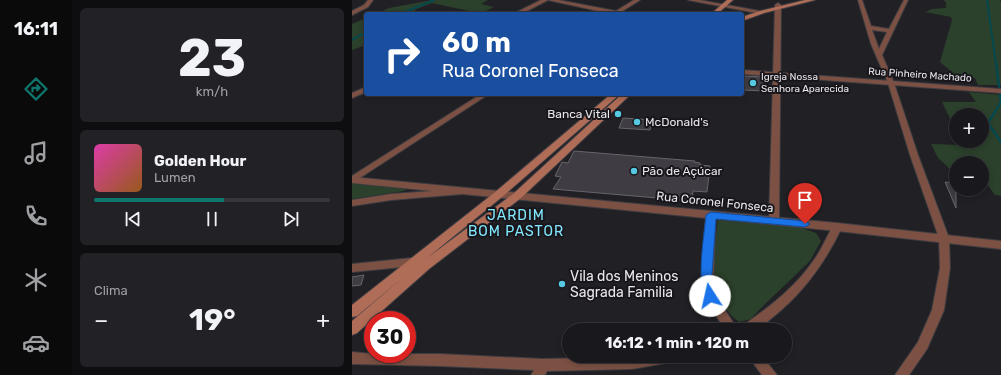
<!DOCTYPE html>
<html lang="pt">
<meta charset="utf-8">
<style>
:root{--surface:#19181c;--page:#222125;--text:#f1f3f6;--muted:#9fa0a3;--line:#37373b;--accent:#0f766e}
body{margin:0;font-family:Rubik,sans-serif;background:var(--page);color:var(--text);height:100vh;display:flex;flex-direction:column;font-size:15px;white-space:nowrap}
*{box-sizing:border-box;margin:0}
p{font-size:13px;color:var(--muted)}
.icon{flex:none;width:22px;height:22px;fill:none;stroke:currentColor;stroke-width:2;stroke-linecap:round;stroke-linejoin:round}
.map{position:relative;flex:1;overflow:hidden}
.sheet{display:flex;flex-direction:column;gap:8px;padding:8px;background:#0e0d0f;width:280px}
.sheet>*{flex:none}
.hud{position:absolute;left:12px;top:12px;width:380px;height:84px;border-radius:4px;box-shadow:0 2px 6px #0003,0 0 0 1px var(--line);background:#1a4fa0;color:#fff;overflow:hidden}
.controls{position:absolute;left:597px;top:108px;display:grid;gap:8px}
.controls a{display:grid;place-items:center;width:40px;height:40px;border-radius:50%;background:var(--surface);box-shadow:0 2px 6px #0003,0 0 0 1px var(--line);font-size:20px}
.speed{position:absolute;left:12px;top:311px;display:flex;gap:8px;font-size:20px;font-weight:700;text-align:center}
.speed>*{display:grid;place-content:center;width:52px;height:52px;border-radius:50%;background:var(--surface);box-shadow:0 2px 6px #0003,0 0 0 1px var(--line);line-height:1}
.speed .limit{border:6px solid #d22;background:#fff;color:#111}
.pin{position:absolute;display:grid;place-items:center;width:34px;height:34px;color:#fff;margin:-41px -17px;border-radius:50% 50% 50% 0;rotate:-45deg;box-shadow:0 0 4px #0007}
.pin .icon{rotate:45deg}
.me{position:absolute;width:44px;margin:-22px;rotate:350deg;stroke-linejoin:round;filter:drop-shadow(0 0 3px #0008)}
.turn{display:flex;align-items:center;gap:14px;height:84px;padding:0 12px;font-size:18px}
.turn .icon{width:52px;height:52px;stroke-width:2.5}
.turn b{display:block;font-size:28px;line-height:34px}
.big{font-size:30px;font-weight:700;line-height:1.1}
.sheet .widget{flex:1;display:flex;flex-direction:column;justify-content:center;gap:6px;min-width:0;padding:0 14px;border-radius:6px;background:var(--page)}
.sheet .dial{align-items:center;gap:0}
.dial b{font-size:52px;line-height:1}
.song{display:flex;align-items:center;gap:12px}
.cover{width:48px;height:48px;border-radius:6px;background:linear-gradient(135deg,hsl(320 70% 55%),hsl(30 70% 35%))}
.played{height:4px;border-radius:2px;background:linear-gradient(90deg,var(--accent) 55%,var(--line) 55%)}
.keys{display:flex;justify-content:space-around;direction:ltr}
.heat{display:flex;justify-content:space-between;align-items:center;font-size:22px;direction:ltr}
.trip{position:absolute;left:210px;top:323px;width:230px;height:40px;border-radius:20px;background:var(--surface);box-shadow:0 2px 6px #0003,0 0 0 1px var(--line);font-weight:700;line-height:40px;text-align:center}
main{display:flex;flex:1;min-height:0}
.dock{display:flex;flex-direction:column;width:72px;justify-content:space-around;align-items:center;background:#0a0a0b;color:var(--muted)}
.dock .icon{width:28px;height:28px}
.dock .selected{color:var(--accent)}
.dock b{font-size:18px;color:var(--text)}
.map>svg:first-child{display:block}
</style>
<main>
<nav class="dock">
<b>16:11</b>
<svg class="icon selected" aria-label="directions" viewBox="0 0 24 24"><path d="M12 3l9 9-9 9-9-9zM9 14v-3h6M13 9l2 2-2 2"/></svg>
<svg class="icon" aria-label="music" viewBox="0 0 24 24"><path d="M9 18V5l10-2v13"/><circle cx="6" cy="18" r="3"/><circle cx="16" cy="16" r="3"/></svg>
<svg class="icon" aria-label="phone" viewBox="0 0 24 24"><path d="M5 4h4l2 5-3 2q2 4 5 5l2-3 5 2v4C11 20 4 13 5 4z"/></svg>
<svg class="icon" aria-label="climate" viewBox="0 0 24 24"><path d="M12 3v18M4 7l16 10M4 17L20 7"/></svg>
<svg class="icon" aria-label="car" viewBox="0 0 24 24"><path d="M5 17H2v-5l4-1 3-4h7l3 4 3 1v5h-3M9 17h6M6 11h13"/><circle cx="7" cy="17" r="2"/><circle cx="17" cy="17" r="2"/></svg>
</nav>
<section class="sheet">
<div class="widget dial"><b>23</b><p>km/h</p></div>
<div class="widget">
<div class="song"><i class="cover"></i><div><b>Golden Hour</b><p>Lumen</p></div></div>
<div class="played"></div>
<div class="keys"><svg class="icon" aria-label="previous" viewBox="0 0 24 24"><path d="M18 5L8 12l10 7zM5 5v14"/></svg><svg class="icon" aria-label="pause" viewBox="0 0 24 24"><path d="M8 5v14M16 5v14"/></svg><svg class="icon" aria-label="next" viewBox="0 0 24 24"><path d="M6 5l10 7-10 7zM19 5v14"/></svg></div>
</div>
<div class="widget"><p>Clima</p>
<div class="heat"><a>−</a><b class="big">19°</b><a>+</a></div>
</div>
</section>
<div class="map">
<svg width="649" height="375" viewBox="0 0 649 375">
<rect width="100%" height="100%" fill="#212025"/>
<g fill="#2b412b">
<polygon points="80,0 136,0 129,4 142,7 134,11 142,13 131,14 80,3 62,10 70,13 67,14 23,14 37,8"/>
<polygon points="591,0 648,0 649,3 649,85 626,85 623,78 606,77 588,62 600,20 599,17 573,12 580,9 594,8 594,2"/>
<polygon points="14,18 14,45 0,50 0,24"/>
<polygon points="617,92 649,95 649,196 643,195 630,177 630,163 604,163 604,175 602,175 595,166 586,158 579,144 609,145 608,141 630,141 630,115 604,115 604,131 590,102 624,102"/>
<polygon points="0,184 1,184 56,188 52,191 0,199"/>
<path d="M366,219l81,8 17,6 5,8 -11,20 -50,48 -9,10 -12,3c-35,-27 -25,-65 -21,-103z"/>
</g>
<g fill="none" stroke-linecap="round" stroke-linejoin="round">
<g stroke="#05484e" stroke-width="2">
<polyline points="635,0 644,64"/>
<polyline points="48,14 82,0"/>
<polyline points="0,40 14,32"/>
</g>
<polyline stroke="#05484e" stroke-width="2.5" points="644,63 649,102 636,123 649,142"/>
</g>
<g fill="#3f3d43" stroke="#67646b">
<polygon points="390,76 413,77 413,91 390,90"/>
<polygon points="271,118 301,120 298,130 267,128"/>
<polygon points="222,151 343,161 342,162 348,163 348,165 358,166 355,192 341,191 340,201 201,189 209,177 203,176 210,162 216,163"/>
<polygon points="593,182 604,183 604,208"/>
<polygon points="12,275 9,285 0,286 0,277"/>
</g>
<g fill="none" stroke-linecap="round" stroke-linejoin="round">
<g stroke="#3d3c41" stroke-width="2">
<g id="minor">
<polygon points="16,0 21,0 16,7 0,15 0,11 12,5"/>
<polygon points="196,0 206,0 264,11 282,0 288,0 269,12 273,14 260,14"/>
<polygon points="336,0 347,0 413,12 410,14"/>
<path d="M506,0h4l9,26 18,3 15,-29h4l-26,55 12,28 24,72 31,83 1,30 -6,42 -17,39 -18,26h-14l23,-33 14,-32 8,-42 -1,-30 -29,-83 -22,-72 -17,-39zM520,30l15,2 -8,17z"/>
<polygon points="426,3 429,5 427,221 425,223 419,223 417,221 423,5"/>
<polygon points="129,94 137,94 0,183 0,176"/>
<polygon points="108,189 113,192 111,194 39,200 0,206 0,200 39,194"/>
<polygon points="359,212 364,215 361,282 363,295 386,330 373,330 352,296 349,282 354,215"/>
<path d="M485,224l3,1 2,2c-17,36 -38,65 -69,90 -5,4 -12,11 -18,13 -4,1 -11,0 -15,0l2,-4c28,-19 55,-40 74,-69 7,-10 11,-22 18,-32z"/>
<polygon points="60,258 70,261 71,264 70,267 66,268 60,266 0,272 0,264"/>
<polygon points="0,352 21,354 88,354 191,359 326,356 324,360 320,362 280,369 195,371 193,375 179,375 182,370 88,366 0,364"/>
<polygon points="396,356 410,356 425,375 410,375"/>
</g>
</g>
<g stroke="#3d3c41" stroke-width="2">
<g id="tertiary">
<polygon points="189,0 196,0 169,14 161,14"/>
<polygon points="390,70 649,89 649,93 390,74"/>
<polygon points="14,87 14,92 0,98 0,93"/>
<polygon points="0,177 485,223 649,241 649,249 485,231 0,183"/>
</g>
</g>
<g stroke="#3d3c41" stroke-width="2">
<g id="secondary">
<polygon points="375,0 381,0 365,14 359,14"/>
<polygon points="453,0 463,0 412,13 390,21 390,17 408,11"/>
<polygon points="259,94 268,94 150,197 75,258 161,194 270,94 279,94 169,198 77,269 5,333 0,335 0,321 54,275 5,316 0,317 0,305 142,193"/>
</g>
</g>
<use href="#minor" fill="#7c5144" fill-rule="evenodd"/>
<use href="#tertiary" fill="#7c5144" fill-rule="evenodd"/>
<use href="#secondary" fill="#af6c57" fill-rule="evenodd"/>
</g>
<path fill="#1a73e8" stroke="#114b97" d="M359,212l94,9 5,3 -5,3 -89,-8 -4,55v8l4,14 -2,3 -4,1 -4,-1c-10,-19 -2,-62 0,-84z"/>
<g fill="#56c9e0" stroke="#18161b" stroke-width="1.5">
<circle cx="401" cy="83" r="4"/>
<circle cx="266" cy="114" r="4"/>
<circle cx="285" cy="122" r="4"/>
<circle cx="282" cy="171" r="4"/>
<circle cx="210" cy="284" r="4"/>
</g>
<g text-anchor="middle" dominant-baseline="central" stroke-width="4" stroke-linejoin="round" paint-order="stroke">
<g font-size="10" fill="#e8e6ea" stroke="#18161b">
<text transform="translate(568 75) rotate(4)">Rua Pinheiro Machado</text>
</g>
<g font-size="10" fill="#e8e6ea" stroke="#18161b" text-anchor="start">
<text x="409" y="77">Igreja Nossa<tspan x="409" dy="12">Senhora Aparecida</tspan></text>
</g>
<g font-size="12" fill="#e8e6ea" stroke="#18161b" text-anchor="start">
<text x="258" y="114" text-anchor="end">Banca Vital</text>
<text x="293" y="122">McDonald's</text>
<text x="290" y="171">Pão de Açúcar</text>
</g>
<g font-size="12" fill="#e8e6ea" stroke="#18161b">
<text transform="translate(363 202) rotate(6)">Rua Coronel Fonseca</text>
</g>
<g font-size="14" letter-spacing="1" fill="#82e8fe" stroke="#18161b">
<text x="164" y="215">JARDIM<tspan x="164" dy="16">BOM PASTOR</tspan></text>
</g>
<g font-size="14" fill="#e8e6ea" stroke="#18161b" text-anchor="start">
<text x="218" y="276">Vila dos Meninos<tspan x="218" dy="16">Sagrada Familia</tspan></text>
</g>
</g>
</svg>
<div class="controls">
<a>+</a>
<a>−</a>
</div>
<div class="speed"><div class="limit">30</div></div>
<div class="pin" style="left:453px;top:224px;background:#d93025"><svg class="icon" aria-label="arrive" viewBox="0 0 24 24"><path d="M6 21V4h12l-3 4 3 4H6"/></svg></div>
<svg class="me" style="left:358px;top:296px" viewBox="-20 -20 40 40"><circle r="19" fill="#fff"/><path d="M0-13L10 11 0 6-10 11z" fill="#1a73e8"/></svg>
<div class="trip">16:12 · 1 min · 120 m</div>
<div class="hud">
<div class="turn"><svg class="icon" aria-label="right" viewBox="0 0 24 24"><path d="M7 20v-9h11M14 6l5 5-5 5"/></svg><div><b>60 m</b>Rua Coronel Fonseca</div></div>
</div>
</div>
</main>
